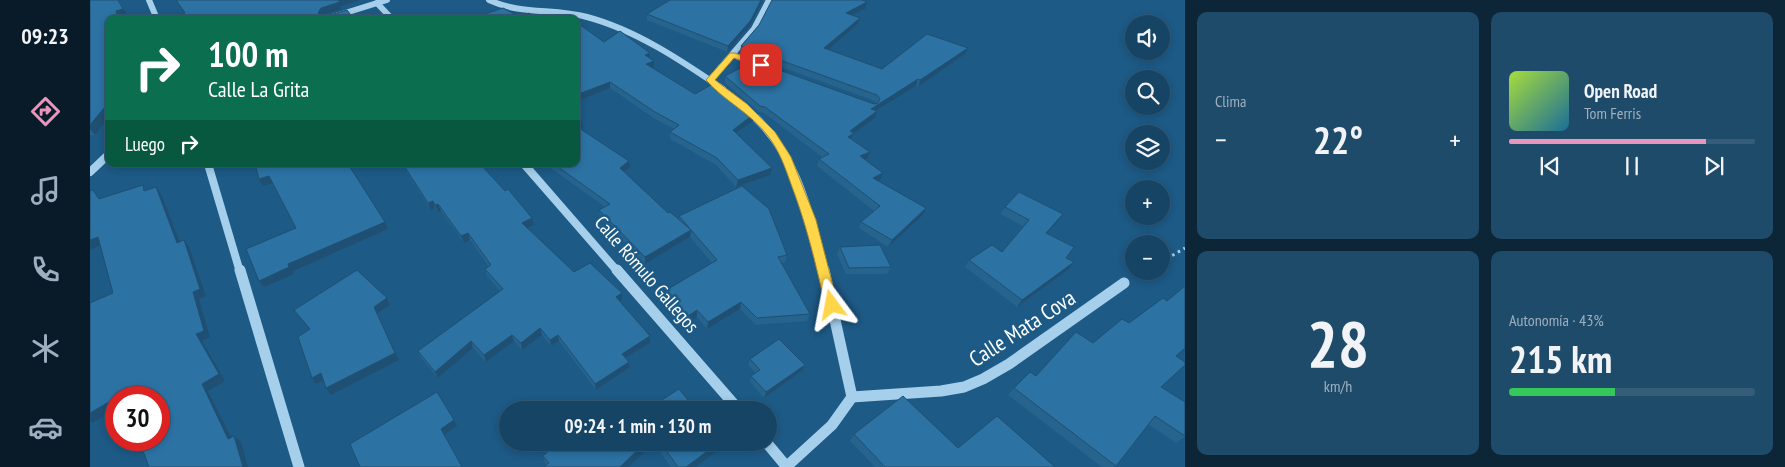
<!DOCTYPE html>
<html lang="es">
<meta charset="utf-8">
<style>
:root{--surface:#164464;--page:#1f4b6a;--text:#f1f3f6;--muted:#9eb0bf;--line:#355c78;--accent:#e797bd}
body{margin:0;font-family:"PT Sans Narrow",sans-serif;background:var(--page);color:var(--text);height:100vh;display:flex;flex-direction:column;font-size:19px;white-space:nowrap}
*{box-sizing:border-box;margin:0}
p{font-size:16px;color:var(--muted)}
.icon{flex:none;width:28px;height:28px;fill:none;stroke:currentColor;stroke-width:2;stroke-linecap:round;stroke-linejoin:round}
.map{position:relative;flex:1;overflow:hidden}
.panel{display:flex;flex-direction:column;gap:12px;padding:12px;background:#0c2537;width:600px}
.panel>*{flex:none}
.guide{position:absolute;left:15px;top:15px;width:475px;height:152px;border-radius:10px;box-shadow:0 2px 8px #0003,0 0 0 1px var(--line);background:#0b6e4f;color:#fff;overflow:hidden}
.tools{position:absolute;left:1035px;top:15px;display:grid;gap:10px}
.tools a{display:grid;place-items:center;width:45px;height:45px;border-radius:50%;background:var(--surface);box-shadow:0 2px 8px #0003,0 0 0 1px var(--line);font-size:25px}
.speed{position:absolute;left:15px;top:386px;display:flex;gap:10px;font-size:25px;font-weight:700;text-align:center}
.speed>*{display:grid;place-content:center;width:65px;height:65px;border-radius:50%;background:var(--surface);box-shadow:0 2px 8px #0003,0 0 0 1px var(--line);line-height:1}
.speed .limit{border:8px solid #d22;background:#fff;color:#111}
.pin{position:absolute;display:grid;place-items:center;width:42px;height:42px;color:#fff;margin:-21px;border-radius:10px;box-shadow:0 2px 8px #0006}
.me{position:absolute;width:55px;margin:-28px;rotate:347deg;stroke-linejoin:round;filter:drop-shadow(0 0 4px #0008)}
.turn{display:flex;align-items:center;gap:18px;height:105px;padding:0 20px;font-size:22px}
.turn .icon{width:65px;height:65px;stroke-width:2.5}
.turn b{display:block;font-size:35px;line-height:42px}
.then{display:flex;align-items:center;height:48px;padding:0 20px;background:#0003;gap:10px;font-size:19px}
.big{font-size:38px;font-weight:700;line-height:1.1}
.panel .tile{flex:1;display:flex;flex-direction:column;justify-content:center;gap:8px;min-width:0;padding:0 18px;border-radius:10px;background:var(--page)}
.panel .dial{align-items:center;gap:0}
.dial b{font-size:65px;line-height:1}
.song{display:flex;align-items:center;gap:15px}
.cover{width:60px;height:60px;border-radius:8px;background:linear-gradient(135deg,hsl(80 70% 55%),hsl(200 70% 35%))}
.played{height:5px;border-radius:2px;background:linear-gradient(90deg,var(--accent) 80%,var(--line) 80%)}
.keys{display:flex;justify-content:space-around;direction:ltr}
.heat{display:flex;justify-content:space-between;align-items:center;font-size:28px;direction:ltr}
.charge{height:8px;border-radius:4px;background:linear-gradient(90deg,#34c759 43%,var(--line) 0)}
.panel .tiles{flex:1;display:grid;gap:12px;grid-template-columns:repeat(2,1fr)}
.trip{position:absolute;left:409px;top:401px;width:278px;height:50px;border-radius:25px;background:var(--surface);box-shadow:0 2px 8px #0003,0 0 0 1px var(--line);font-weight:700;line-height:50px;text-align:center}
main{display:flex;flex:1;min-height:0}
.menu{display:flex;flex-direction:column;width:90px;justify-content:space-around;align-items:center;background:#091b28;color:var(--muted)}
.menu .icon{width:35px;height:35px}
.menu .on{color:var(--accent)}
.menu b{font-size:22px;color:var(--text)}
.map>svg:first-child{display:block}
</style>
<main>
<nav class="menu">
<b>09:23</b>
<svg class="icon on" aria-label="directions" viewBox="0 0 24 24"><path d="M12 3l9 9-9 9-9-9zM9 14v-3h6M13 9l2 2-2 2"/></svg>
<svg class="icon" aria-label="music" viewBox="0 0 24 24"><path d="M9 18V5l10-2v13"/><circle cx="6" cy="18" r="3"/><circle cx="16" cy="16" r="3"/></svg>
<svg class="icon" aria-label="phone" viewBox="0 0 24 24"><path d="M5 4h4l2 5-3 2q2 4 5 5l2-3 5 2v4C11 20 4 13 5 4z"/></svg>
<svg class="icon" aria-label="climate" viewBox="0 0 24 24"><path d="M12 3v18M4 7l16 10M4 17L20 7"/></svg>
<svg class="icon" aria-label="car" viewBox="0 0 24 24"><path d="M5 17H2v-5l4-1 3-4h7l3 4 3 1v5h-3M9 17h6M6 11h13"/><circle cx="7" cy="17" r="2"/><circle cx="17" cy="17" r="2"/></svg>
</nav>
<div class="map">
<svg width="1095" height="467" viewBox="0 0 1095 467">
<rect width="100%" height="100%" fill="#1d5a86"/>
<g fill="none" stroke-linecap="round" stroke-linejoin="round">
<polyline stroke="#a5cfeb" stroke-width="3" stroke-dasharray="2.5 4" stroke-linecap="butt" points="1071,262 1095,248"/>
<g stroke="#a5cfeb" stroke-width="6">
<polyline points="59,0 67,19"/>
<path d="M399,0c32,15 65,8 98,17 49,13 95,44 136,72"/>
<polyline points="287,3 302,19"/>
<polyline points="236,19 297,0"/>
<polyline points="643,55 672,65"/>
<polyline points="620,80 664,29 679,0"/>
<polyline points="657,109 668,119"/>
</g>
<g stroke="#a5cfeb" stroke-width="8">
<path d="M666,118c42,40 55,100 68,154"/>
<polyline points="118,164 150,272"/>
<polyline points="434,164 528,272"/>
<polyline points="0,172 19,154"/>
</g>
<g stroke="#a5cfeb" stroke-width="11">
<polyline points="150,270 209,467"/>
<polyline points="527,270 649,410"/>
<polyline points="734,270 762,397"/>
<polyline points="762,397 851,391 874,387 893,379 919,364 1034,283"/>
<polyline points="676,442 696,466"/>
<polyline points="696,467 742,425 762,397"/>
</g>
</g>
<g fill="#26638d">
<polygon points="0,0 29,0 38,16 30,18 19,19 19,117 5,135 0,135"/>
<polygon points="580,0 673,0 660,26 637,52 557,20 557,14"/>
<polygon points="775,9 763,15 770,18 768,24 738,50 792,69 875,54 828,87 826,86 786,111 787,111 785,118 763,134 762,139 780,152 777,159 775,160 790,180 788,181 833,215 798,247 769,228 771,222 784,211 727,166 729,159 732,157 674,113 669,112 635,83 635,76 784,104 786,104 785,101 650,52 651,46 669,25"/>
<polygon points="486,22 514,42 560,53 560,59 564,68 563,68 605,94 663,121 647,133 680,175 646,187 626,165 580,139 580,132 584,129 565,119 520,88 486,102"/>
<polygon points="486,116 493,128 491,129 540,168 534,172 578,213 589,219 589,216 697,255 695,262 692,263 720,314 717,321 666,325 650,309 617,329 607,317 596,323 573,298 573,292 622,263 600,237 555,264 510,217 509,210 515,207 455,164 486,164"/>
<polygon points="313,164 390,164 442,218 444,225 437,228 484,272 532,293 532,300 530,302 560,336 560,343 536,358 539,362 539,368 506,390 469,341 461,346 452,335 432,350 424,341 396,362 383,348 348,378 331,358 328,351 410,291 397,276 395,269 399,267 380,240 374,243 351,211 348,212 345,208 341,210 315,169"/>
<polygon points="915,207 973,214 957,234 976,258 984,262 979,269 927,307 875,267 879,260 912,252 933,226 910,214"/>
<polygon points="750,247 801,267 797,274 756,274 747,254"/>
<polygon points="1077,301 1086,356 1071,387 1095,437 1086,443 1058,424 1026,466 1024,467 1012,467 918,395 924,388 946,376 1003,343 1039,323"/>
<polygon points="300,305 287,314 309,360 241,395 234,381 226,384 220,329 204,310"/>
<polygon points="660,359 715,365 712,371 674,398 660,382 661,376 666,373 658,365"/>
<polygon points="764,434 868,448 965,467 785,467 760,441"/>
<polygon points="468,442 632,442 630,449 606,467 581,467 564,444 538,467 454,467 456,465 455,463 453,456"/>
</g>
<g fill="#1f5073">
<polygon points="28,0 38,16 30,18 31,19 28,19 26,11"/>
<polygon points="247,0 271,0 251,6 252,9 234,14 232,19 228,13 231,8"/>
<polygon points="671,0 673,0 660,26 637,52 638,46"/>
<polygon points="777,2 775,9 754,19 756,13"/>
<polygon points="770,18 768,24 732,55 734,48"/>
<polygon points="878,48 875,54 828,87 830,80"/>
<polygon points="560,53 560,59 555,55"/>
<polygon points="564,61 564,68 556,71 556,64"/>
<polygon points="828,79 826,86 779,115 781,109"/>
<polygon points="520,82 520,88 486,102 486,95"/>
<polygon points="19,102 19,117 5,135 0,129 0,125"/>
<polygon points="787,111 785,118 763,134 761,140 756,144 760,131"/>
<polygon points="664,114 663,121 642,136 643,130"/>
<polygon points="492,121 493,128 486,131 486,124"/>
<polygon points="780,152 777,159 768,163 770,156"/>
<polygon points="539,161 540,168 530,174 530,168"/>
<polygon points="682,168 680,175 646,187 648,180"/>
<polygon points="793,173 790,180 781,185 783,178"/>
<polygon points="179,176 184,183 173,186 169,179"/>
<polygon points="66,187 71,194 93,250 87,243"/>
<polygon points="343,201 345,208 341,210 338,203"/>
<polygon points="348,204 351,211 348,212 345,205"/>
<polygon points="836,208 833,215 798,247 802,240"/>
<polygon points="973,214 968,221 951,240 956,233"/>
<polygon points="442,218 444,225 433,230 432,223"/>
<polygon points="295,222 298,229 203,271 204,274 174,287 169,281 198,264"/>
<polygon points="601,230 600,237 555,264 555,257"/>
<polygon points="378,233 380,240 374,243 371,236"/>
<polygon points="8,237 15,243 0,250 0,240"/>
<polygon points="94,240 99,247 116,296 109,299 120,337 112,341 135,381 118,391 145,445 138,439 112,384 106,334 103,292"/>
<polygon points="984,262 979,269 927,307 932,300"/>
<polygon points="532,293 532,300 526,304 526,297"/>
<polygon points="297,298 300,305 287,314 309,360 241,395 236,388 284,307"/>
<polygon points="651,302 650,309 617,329 618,322"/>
<polygon points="607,310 607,317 596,323 597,317"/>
<polygon points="450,328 452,335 432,350 431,343"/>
<polygon points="422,335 424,341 396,362 394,355"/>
<polygon points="468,335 469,341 461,346 460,340"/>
<polygon points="560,336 560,343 532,360 532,354"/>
<polygon points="381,341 383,348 348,378 345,372"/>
<polygon points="539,362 539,368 506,390 505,384"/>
<polygon points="715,365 712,371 674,398 676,392"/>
<polygon points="231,373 236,380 226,384 222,378"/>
<polygon points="26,398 26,409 2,423 0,421 0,413"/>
<polygon points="364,420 367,426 354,435 351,429"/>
<polygon points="144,436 151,442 158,467 153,467"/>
<polygon points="556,442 564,442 564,444 538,467 530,467"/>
<polygon points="630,442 632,442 630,449 606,467 596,467"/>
</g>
<g fill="#2c73a4" stroke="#1f5073">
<polygon points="0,0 28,0 33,9 26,11 28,19 19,19 19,102 0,125"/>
<polygon points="86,0 248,0 250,2 231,8 228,13 234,17 257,10 264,19 85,19 85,16 95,13"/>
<polygon points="580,0 671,0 661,20 638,46 557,14"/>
<polygon points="682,0 772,0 777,2 756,13 770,18 734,48 792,69 837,34 878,48 830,80 828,79 781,109 787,111 760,131 764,133 758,137 780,152 770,156 793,173 783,178 836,208 802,240 771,222 790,206 729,159 739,154 675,107 670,106 635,76 664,61 784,104 788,103 790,99 787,95 651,46 669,25"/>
<polygon points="413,8 430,17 439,13 446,19 380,19"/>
<polygon points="486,22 514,42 530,31 560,53 555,55 564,61 556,64 605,94 626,82 651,101 664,114 643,130 682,168 648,180 627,158 580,132 589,125 565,112 520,82 486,95"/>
<polygon points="486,116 492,121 486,124"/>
<polygon points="486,126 539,161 530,168 578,213 580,212 601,230 555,257 509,210 520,204 464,164 486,164"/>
<polygon points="165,164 258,164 295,222 198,264 199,267 169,281 156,249 206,228 179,176 169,179"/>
<polygon points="313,164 390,164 415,191 418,189 442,218 432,223 484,272 500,263 532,293 526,297 560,336 532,354 539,362 505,384 468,335 460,340 450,328 431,343 422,335 394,355 381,341 345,372 328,351 413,289 395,269 401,265 378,233 371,236 348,204 345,205 343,201 338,203"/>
<polygon points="53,185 54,191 66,187 87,243 94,240 110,289 103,292 114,331 106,334 129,374 112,384 138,439 144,436 153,467 59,467 49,440 69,440 69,398 32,398 31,395 0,413 0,303 23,293 8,237 0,240 0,191 3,190 9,199"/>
<polygon points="652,186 679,209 697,255 688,257 720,314 667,318 651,302 618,322 607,310 597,317 573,292 627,260 589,216"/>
<polygon points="929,192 973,214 956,233 984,247 976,258 984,262 932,300 879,260 902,245 912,252 939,220 915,207"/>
<polygon points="790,245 801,267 759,268 750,247"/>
<polygon points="267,270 297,298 284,307 305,353 236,388 231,373 222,378 208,337 220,329 204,310"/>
<polygon points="1095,286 1095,348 1086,356 1095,362 1095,365 1071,387 1095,402 1095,436 1065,416 1026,466 924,388 940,372 946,376 986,332 1003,343 1032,319 1039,323 1073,298 1077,301"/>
<polygon points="689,339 715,365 676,392 661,376 670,370 660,359"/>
<polygon points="589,389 606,410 556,410"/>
<polygon points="347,392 364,420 351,429 372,467 270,467 260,444"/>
<polygon points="813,396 868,448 907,416 965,467 795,467 764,434"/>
<polygon points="519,400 530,410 507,410"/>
<polygon points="468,442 556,442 530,467 454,467 459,463 453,456"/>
<polygon points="570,442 630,442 596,467 588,467"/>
</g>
<path fill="#ffd54a" stroke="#a68a30" d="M640,53h5l30,12 -4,3 -27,-10 -19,22 32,24 28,28 16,25 25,63 22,85 -2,3 -4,2 -5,-2 -2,-3c-9,-41 -19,-82 -34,-121 -6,-17 -12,-34 -23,-48 -17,-23 -44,-35 -62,-56z"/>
<g text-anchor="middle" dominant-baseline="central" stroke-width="5" stroke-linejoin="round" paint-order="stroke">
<g font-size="19" fill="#fff" stroke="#1d5a86">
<text transform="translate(557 274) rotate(49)">Calle Rómulo Gallegos</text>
</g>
<g font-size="22" fill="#fff" stroke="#1d5a86">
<text transform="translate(932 328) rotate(-33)">Calle Mata Cova</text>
</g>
</g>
</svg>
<div class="tools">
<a><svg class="icon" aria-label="sound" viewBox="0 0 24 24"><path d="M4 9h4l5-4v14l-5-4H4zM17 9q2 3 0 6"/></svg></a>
<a><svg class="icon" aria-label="search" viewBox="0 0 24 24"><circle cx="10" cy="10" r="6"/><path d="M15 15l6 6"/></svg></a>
<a><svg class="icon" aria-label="layers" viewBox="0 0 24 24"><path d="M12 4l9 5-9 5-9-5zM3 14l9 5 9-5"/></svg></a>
<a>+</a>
<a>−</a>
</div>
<div class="speed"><div class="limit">30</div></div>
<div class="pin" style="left:671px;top:65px;background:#d93025"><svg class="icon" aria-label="arrive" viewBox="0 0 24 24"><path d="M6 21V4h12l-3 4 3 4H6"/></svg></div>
<svg class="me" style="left:742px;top:305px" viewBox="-20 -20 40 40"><path d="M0-17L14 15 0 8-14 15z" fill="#ffd54a" stroke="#fff" stroke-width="4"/></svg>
<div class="trip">09:24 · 1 min · 130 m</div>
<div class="guide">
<div class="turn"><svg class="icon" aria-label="right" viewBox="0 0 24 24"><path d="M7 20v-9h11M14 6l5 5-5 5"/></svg><div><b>100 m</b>Calle La Grita</div></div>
<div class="then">Luego<svg class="icon" aria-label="right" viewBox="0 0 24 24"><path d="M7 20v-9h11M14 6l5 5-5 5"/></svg></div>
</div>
</div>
<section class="panel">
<div class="tiles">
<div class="tile"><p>Clima</p>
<div class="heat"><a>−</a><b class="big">22°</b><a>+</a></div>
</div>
<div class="tile">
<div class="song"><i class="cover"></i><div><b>Open Road</b><p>Tom Ferris</p></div></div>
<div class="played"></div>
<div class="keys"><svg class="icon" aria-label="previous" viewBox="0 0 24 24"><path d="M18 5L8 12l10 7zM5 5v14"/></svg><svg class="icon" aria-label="pause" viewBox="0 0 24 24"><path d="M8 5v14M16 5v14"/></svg><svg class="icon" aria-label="next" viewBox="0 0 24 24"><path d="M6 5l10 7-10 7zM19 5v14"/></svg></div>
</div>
<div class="tile dial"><b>28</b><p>km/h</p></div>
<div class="tile"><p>Autonomía · 43%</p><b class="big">215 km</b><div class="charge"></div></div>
</div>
</section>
</main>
